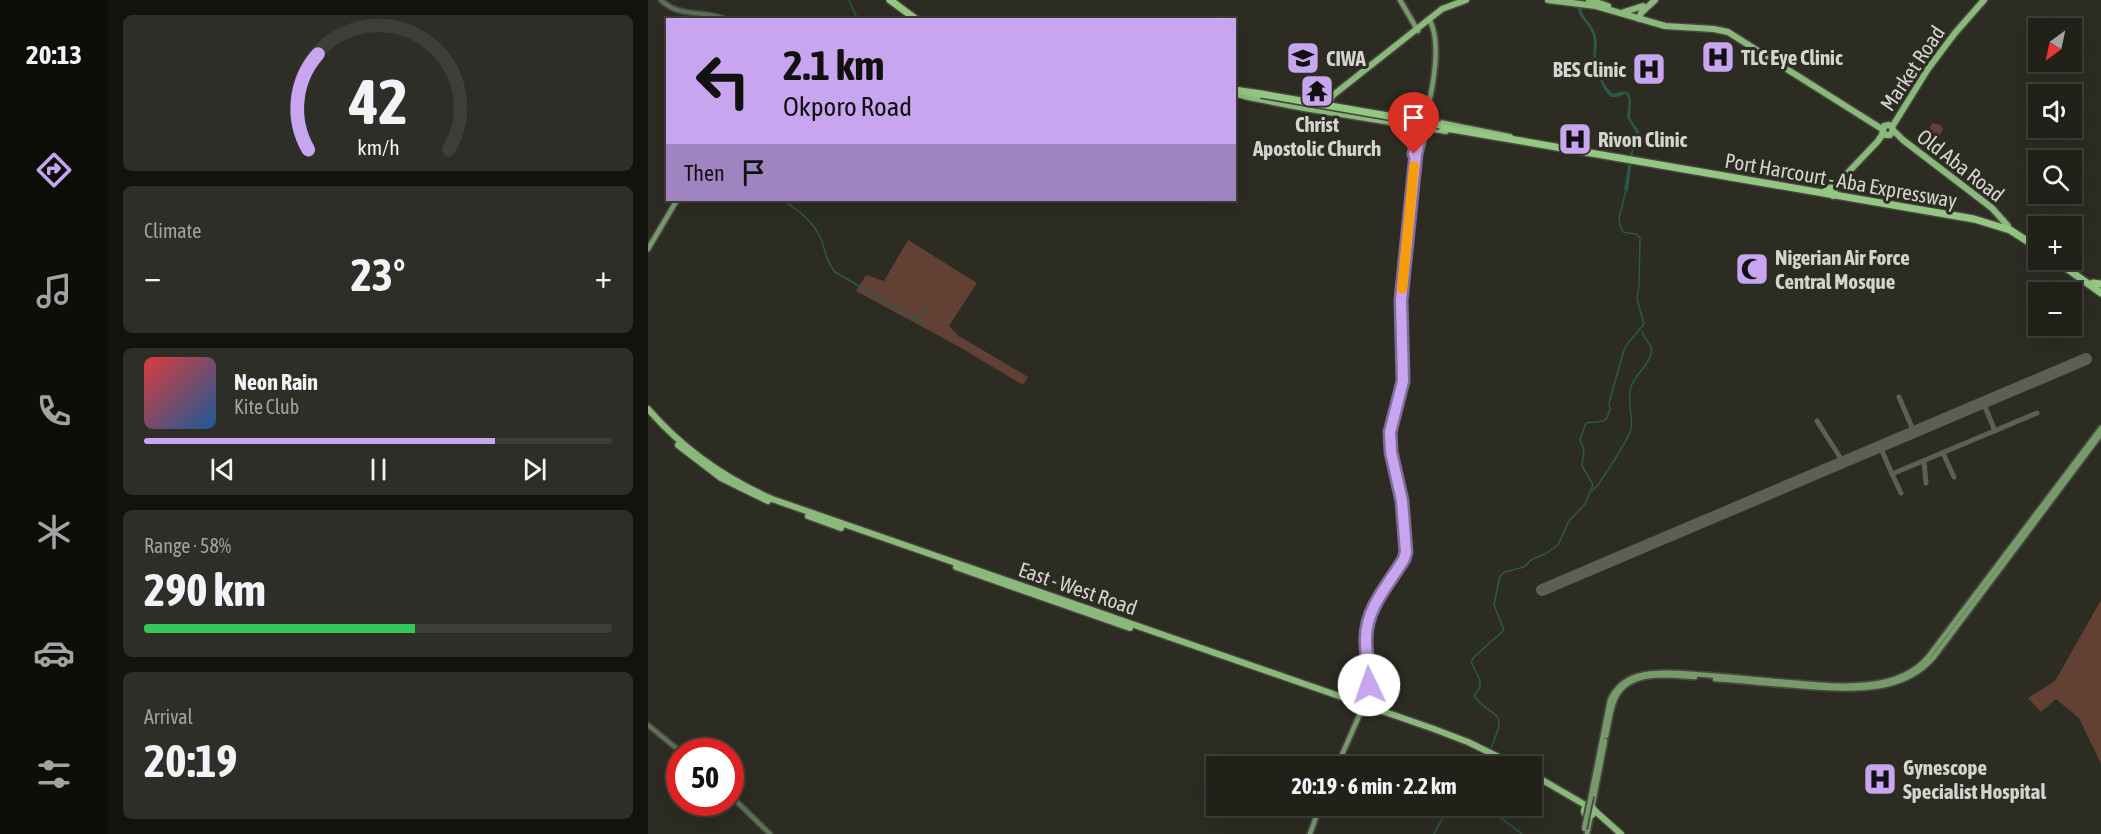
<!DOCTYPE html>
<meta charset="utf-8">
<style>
:root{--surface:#21211a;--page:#2d2e27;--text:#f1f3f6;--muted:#a2a3a2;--line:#3e3e39;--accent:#c8a6ef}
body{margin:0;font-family:"Asap Condensed",sans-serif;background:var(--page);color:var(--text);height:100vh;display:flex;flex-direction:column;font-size:22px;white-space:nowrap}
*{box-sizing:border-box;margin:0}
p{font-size:20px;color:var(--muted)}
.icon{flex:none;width:33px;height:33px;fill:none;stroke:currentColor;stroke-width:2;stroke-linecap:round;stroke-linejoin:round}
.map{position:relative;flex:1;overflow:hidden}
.details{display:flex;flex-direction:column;gap:15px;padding:15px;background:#12120e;width:540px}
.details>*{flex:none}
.top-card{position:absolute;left:18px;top:18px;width:570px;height:183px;border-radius:0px;box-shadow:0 6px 24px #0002,0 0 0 2px var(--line);background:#c8a6ef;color:#111;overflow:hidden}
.needle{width:39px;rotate:213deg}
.buttons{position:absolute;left:1380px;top:18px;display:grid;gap:12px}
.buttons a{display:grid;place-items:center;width:54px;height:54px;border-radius:0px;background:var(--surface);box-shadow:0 6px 24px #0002,0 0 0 2px var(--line);font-size:30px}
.speed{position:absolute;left:18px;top:738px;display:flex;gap:12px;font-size:30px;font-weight:700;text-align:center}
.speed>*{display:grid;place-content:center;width:78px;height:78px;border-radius:50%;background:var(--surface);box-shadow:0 6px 24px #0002,0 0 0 2px var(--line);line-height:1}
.speed .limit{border:9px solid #d22;background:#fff;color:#111}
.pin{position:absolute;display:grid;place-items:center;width:51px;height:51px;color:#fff;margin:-62px -26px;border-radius:50% 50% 50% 0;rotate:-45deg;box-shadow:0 0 6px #0007}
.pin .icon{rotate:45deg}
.me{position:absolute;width:66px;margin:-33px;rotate:357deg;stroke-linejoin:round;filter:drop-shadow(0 0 4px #0008)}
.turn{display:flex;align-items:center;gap:21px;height:126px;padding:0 18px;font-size:27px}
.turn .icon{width:78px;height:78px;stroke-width:2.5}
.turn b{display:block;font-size:42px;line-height:51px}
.then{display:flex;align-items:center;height:57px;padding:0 18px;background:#0003;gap:12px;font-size:22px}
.big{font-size:45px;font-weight:700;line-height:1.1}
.details .card{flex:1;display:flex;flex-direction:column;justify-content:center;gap:9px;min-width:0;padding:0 21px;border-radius:9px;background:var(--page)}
.details .dial{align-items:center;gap:0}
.dial svg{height:156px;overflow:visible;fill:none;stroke:var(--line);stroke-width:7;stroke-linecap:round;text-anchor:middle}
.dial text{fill:var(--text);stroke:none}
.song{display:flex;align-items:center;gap:18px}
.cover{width:72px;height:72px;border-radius:9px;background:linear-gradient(135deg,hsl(0 70% 55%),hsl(210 70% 35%))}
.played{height:6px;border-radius:3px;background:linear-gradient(90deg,var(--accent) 75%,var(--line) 75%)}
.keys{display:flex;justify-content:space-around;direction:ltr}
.heat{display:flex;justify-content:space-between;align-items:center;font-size:33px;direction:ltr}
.charge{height:9px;border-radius:4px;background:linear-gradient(90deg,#34c759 58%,var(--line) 0)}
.trip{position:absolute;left:558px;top:756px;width:336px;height:60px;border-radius:0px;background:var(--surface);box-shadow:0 6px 24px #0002,0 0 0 2px var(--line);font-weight:700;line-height:60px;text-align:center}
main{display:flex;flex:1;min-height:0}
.tabs{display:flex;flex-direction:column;width:108px;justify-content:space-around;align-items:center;background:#0d0d0a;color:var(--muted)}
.tabs .icon{width:42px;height:42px}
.tabs .on{color:var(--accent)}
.tabs b{font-size:27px;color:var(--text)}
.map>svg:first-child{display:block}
</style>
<main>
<nav class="tabs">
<b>20:13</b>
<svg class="icon on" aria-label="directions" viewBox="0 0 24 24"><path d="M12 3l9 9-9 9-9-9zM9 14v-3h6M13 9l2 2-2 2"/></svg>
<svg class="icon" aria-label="music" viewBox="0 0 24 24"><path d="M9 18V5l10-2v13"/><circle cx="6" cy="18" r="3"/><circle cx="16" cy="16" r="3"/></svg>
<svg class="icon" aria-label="phone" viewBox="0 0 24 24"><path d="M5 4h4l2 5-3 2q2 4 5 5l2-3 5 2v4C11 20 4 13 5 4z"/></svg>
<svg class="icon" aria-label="climate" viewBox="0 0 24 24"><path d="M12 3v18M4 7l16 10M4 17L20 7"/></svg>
<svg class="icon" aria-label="car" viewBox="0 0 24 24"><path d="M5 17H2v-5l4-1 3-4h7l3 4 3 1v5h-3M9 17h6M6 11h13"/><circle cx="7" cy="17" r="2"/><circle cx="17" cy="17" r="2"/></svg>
<svg class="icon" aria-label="filters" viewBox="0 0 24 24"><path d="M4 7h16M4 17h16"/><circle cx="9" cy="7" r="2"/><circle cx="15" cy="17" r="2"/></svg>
</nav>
<section class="details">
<div class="card dial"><svg viewBox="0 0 100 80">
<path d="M14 69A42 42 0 1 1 86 69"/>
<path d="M14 69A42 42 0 0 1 19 20" stroke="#c8a6ef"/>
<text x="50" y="56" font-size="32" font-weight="700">42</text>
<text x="50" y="72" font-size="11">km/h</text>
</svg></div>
<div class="card"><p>Climate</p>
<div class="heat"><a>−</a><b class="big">23°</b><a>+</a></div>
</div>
<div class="card">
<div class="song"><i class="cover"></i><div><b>Neon Rain</b><p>Kite Club</p></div></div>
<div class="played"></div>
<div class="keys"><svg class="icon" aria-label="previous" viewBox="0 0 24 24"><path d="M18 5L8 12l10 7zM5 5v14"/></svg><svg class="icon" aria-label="pause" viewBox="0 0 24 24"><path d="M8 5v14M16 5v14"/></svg><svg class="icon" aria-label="next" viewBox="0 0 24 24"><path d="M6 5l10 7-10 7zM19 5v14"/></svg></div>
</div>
<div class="card"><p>Range · 58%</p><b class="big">290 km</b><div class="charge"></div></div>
<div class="card"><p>Arrival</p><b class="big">20:19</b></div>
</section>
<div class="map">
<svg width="1453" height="834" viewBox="0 0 1453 834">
<rect width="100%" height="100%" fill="#2c2c23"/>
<g fill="#624134">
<polygon points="1284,123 1292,125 1295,129 1288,144 1284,146 1276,140"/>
<polygon points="260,240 329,283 301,326 311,336 380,377 375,385 308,345 208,291 218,275 236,281"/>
<polygon points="1453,600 1453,764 1431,718 1408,699 1393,712 1380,698 1407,681"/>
</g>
<path fill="#2a594a" d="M929,0h3c1,20 10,19 15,33 4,10 0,19 1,28 2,10 9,27 17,33l11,-3 5,2 2,7 -1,18 12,18 -9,16 -5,39 -4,-2c5,-18 2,-36 15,-51l-12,-21 2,-17 -3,-6c-4,1 -10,4 -14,3 -7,-1 -18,-30 -18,-37 -2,-9 2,-17 -2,-27 -6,-15 -15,-13 -15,-33z"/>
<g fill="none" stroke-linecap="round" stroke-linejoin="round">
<g stroke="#2a594a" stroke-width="1.5">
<polyline points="201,0 210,20"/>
<path d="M135,200c12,9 27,18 35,33 8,14 6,26 17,39l88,51"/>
<polyline points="269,320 278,305"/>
<path d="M944,491l6,-6c8,-13 30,-43 33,-56 2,-14 -4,-28 0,-42 3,-12 24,-27 20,-40 -2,-6 -8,-9 -9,-16"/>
<path d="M843,748c18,-42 3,-26 -17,-52l6,-9v-7l-9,-18 3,-5 30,-27 -10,-25 6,-29 5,-4 19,-5 7,-7 14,-6 13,-9 11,-24 16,-17 8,-19 -11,-19 2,-16 -4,-10 6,-17 17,-2 4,-3 3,-9 -1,-6 15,-53 4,-7 16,-19 -7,-25 2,-13 1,-48 -4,-4 -13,-2 -3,-7 -1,-7 7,-28"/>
<polyline points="829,766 838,757"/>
<polyline points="837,806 874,834"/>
<polyline points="786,834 801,806"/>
</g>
<g stroke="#5e5e56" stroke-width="5">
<polyline points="1251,397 1266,432"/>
<polyline points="1335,402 1347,431"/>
<polyline points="1169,421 1195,462"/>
<polyline points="1232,446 1244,474 1389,413"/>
<polyline points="1295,453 1306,477"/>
<polyline points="1276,461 1278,483"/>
<polyline points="1244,474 1253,493"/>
</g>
<polyline stroke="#5e5e56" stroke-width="12" points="894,590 1438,359"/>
<g stroke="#47473f" stroke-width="7">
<g id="tertiary">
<path d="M13,0c19,19 44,9 66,20"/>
<polyline points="0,725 33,752"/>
<polyline points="82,795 122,834"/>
</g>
</g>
<g stroke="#47473f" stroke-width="8">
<g id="secondary">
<polyline points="752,0 770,31"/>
<path d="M779,111c6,-24 15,-70 2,-92"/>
<polyline points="0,249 29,200"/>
<path d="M1067,679c28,2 56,5 84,7 46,3 102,10 135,-29l167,-223"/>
<polyline points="710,702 716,687 715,644"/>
<polyline points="722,706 719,699 721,680 718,640 720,622 727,605 755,561 758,552 753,493 743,456 742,436 755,382 753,300 766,168 775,125"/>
<path d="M958,736c3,-12 4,-26 9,-37 13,-30 53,-24 80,-22"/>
<polyline points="689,766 715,707"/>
<path d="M943,796l19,-96c13,-28 41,-28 68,-27 32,2 64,5 96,8 47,3 120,17 154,-24l173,-229"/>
<polyline points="944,808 957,741"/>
<polyline points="662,834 672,806"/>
<polyline points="939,834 943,815"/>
</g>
</g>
<g stroke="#47473f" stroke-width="9">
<g id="primary">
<polyline points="900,0 948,6 1017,26 1066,29 1080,32 1234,129"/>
<polyline points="941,0 960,6"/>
<polyline points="976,12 995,6"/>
<polyline points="991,19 993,13 1007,0"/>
<polyline points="586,93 600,97 656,108 798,131"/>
<polyline points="682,109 681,103 684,96 794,9 818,0"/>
<polyline points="779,110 780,117 786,121"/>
<polyline points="764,118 772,117 776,111"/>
<polyline points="787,122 862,137"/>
<polyline points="1244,127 1280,69 1307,33 1336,0"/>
<polyline points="1245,130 1255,140 1344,208 1360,226"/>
<polyline points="1185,196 1189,184 1230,141 1234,135 1236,126 1241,125 1244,127 1245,131 1242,135 1238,135 1235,132"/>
<path d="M0,409c34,39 76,69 124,90l662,230 34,13 49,24"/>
<polyline points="30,445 73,478 120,501"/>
<polyline points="160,516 193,528"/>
<polyline points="308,567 482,628"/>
<polyline points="884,774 939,806"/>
<circle cx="941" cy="811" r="5"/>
<polyline points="946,810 973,834"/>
</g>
</g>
<g stroke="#47473f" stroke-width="10">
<g id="trunk">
<polyline points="242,0 269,20"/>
<polyline points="586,90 613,94"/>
<polyline points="792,127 1326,219 1362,230 1390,248"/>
<polyline points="1178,191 1189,184"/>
<polyline points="1407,260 1453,293"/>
<polyline points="1445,283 1453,284"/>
</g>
</g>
<use href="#tertiary" stroke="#5c7254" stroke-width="4"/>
<use href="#secondary" stroke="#769a6a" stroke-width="4.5"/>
<use href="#primary" stroke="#8bb97b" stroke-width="6"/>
<use href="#trunk" stroke="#94c782" stroke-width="7"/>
<g stroke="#47473f" stroke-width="8" stroke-linecap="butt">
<polyline id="secondary-bridge" points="936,829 943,796"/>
</g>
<g stroke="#47473f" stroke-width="10" stroke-linecap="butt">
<polyline id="trunk-bridge" points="613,94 792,125"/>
</g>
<use href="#secondary-bridge" stroke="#769a6a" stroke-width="4.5"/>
<use href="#trunk-bridge" stroke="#94c782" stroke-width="7"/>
</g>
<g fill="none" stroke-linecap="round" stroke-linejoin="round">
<g stroke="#826c9b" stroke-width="15">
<path id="route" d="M721,685c2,-16 -4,-31 -3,-47 0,-30 23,-54 38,-79l2,-7 -4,-51 -11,-49 -1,-20 13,-51 -2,-81 15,-146 8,-34 -2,-1 -8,35"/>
</g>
<use href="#route" stroke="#c8a6ef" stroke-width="10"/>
<polyline stroke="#f59e0b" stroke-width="10" points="754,289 766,166"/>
</g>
<defs>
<g id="hospital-square" transform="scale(1.725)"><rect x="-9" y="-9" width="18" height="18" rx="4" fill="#c8a6ef" stroke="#2c2c23"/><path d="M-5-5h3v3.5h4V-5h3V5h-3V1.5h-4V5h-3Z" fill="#111"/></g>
<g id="university-square" transform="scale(1.725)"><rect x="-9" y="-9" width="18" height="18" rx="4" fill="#c8a6ef" stroke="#2c2c23"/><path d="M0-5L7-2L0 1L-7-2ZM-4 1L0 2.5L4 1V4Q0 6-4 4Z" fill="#111"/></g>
<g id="temple-square" transform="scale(1.725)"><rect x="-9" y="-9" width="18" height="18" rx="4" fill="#c8a6ef" stroke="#2c2c23"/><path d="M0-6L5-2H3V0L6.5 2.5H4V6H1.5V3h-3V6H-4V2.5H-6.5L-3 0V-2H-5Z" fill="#111"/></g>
<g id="mosque-square" transform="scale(1.725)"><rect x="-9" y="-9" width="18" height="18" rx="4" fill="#c8a6ef" stroke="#2c2c23"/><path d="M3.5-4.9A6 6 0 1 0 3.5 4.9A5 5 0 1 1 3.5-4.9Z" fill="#111"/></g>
</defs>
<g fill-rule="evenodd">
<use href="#hospital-square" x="1070" y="57"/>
<use href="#university-square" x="655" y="58"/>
<use href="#hospital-square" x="1001" y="69"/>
<use href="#temple-square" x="669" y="91"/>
<use href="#hospital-square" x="927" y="139"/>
<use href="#mosque-square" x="1104" y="269"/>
<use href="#hospital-square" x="1232" y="779"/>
</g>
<g text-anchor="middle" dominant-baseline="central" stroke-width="6" stroke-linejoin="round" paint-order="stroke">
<g font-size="21" font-weight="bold" fill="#d4d4cf" stroke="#2c2c23" text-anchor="start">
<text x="1093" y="57">TLC Eye Clinic</text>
<text x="678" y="58">CIWA</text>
<text x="978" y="69" text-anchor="end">BES Clinic</text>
<text x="669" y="124" text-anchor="middle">Christ<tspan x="669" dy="24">Apostolic Church</tspan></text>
<text x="950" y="139">Rivon Clinic</text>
<text x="1127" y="257">Nigerian Air Force<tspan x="1127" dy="24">Central Mosque</tspan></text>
<text x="1255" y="767">Gynescope<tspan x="1255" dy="24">Specialist Hospital</tspan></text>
</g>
<g font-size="21" fill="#d4d4cf" stroke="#2c2c23">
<text transform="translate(1264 68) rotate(-56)">Market Road</text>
<text transform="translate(1313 165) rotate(38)">Old Aba Road</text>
<text transform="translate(1193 180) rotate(10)">Port Harcourt - Aba Expressway</text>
<text transform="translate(430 588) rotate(19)">East - West Road</text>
</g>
</g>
</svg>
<div class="buttons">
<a><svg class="needle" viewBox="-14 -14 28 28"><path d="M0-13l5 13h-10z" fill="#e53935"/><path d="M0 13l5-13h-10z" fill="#a2a3a2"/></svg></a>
<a><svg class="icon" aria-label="sound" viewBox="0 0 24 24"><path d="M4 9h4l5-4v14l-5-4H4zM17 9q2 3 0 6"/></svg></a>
<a><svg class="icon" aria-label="search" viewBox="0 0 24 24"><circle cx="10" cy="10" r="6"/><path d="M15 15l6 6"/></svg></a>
<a>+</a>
<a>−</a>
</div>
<div class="speed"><div class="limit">50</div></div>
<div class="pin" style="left:766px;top:154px;background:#d93025"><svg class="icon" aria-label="arrive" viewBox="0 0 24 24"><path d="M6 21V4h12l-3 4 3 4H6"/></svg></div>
<svg class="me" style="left:721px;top:685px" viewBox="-20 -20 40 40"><circle r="19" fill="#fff"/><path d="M0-13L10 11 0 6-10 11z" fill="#c8a6ef"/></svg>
<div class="trip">20:19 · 6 min · 2.2 km</div>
<div class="top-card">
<div class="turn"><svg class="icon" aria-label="left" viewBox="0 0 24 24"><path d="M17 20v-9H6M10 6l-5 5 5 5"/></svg><div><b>2.1 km</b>Okporo Road</div></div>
<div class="then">Then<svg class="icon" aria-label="arrive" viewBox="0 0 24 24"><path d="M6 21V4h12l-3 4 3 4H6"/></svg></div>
</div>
</div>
</main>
